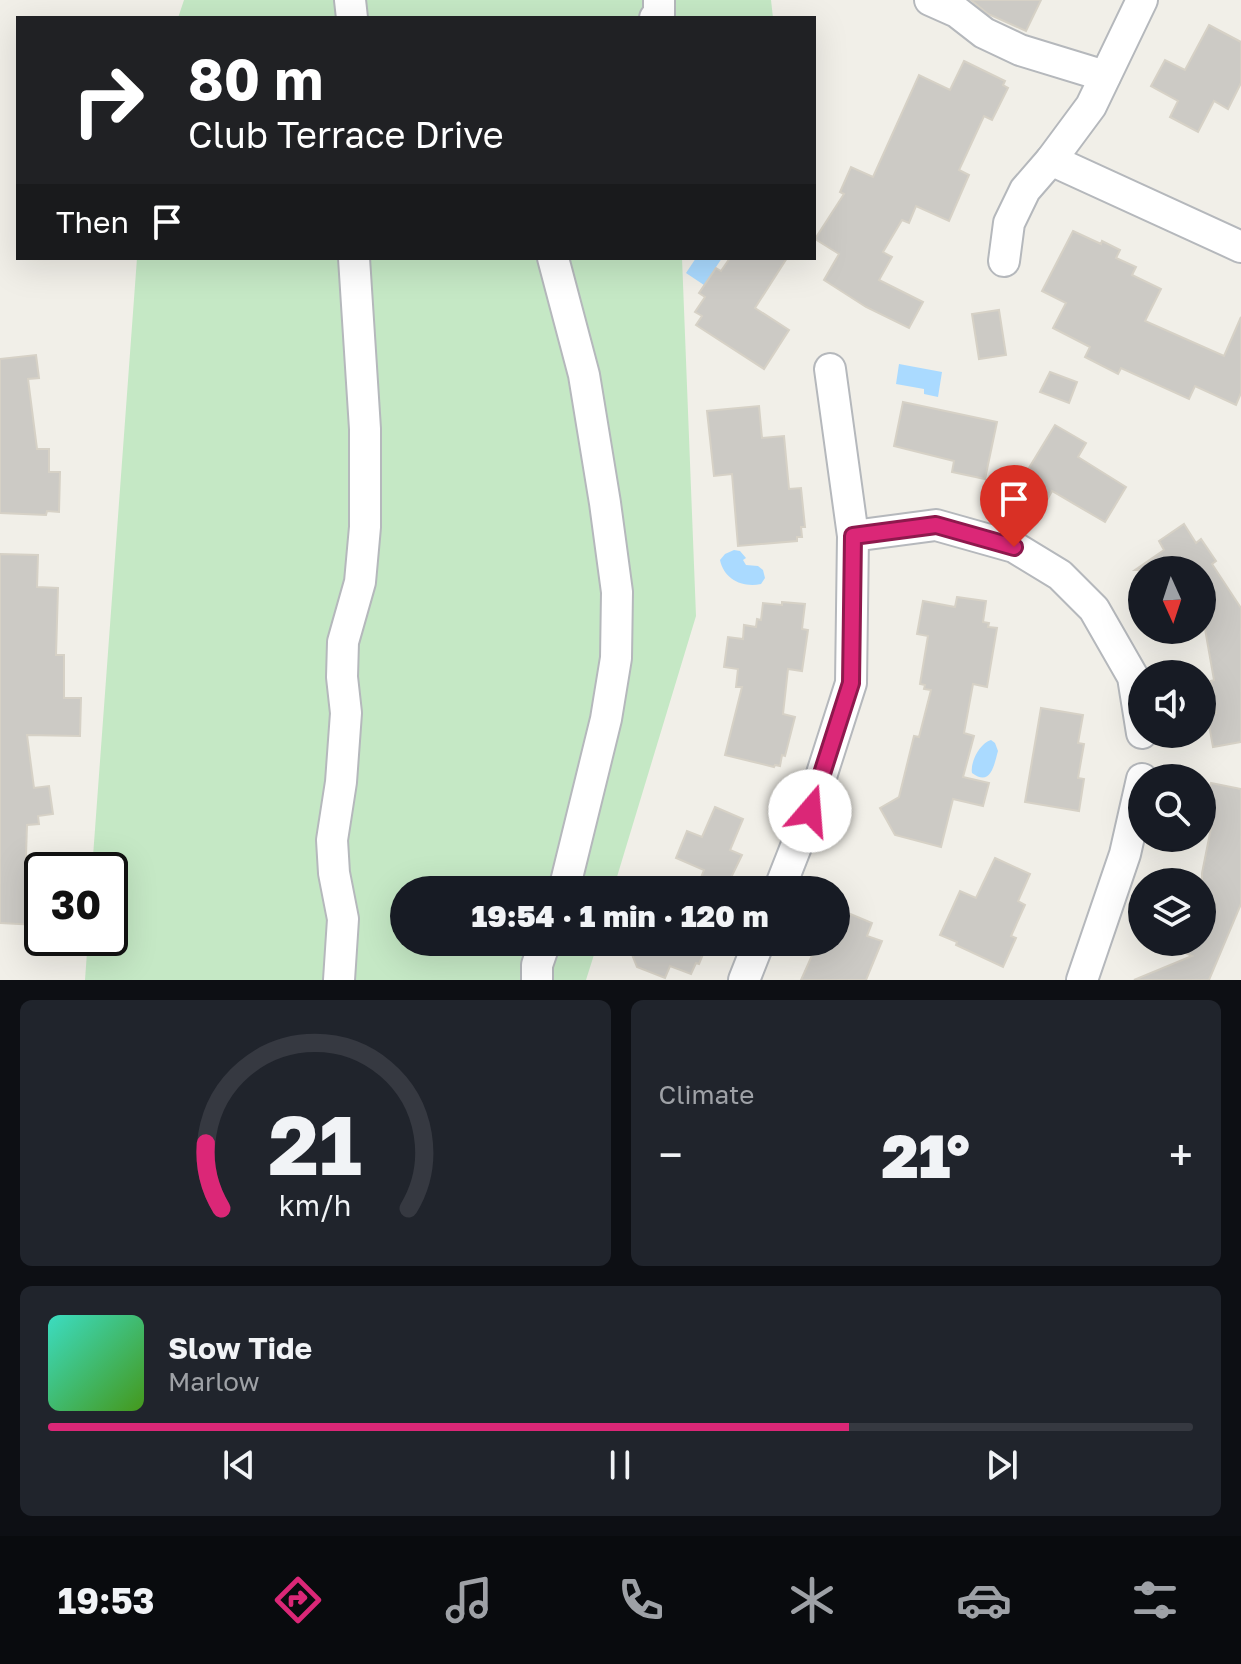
<!DOCTYPE html>
<meta charset="utf-8">
<style>
:root{--surface:#171b24;--page:#20242c;--text:#f1f3f6;--muted:#9ea1a6;--line:#363941;--accent:#db2777}
body{margin:0;font-family:"Golos Text",sans-serif;background:var(--page);color:var(--text);height:100vh;display:flex;flex-direction:column;font-size:30px;white-space:nowrap}
*{box-sizing:border-box;margin:0}
p{font-size:26px;color:var(--muted)}
.icon{flex:none;width:44px;height:44px;fill:none;stroke:currentColor;stroke-width:2;stroke-linecap:round;stroke-linejoin:round}
.map{position:relative;height:980px;overflow:hidden}
.sheet{display:flex;flex-direction:column;gap:20px;padding:20px;background:#0d0f14;flex:1}
.sheet>*{flex:none}
.top-card{position:absolute;left:16px;top:16px;width:800px;height:244px;border-radius:0px;box-shadow:0 8px 32px #0002;background:#202124;color:#fff;overflow:hidden}
.needle{width:52px;rotate:177deg}
.controls{position:absolute;left:1128px;top:556px;display:grid;gap:16px}
.controls a{display:grid;place-items:center;width:88px;height:88px;border-radius:50%;background:var(--surface);box-shadow:0 8px 32px #0002;font-size:40px}
.speed{position:absolute;left:24px;top:852px;display:flex;gap:16px;font-size:40px;font-weight:700;text-align:center}
.speed>*{display:grid;place-content:center;width:104px;height:104px;border-radius:50%;background:var(--surface);box-shadow:0 8px 32px #0002;line-height:1}
.speed .limit{border:4px solid #111;border-radius:12px;background:#fff;color:#111}
.pin{position:absolute;display:grid;place-items:center;width:68px;height:68px;color:#fff;margin:-82px -34px;border-radius:50% 50% 50% 0;rotate:-45deg;box-shadow:0 0 8px #0007}
.pin .icon{rotate:45deg}
.me{position:absolute;width:88px;margin:-44px;rotate:18deg;stroke-linejoin:round;filter:drop-shadow(0 0 6px #0008)}
.turn{display:flex;align-items:center;gap:28px;height:168px;padding:0 40px;font-size:36px}
.turn .icon{width:104px;height:104px;stroke-width:2.5}
.turn b{display:block;font-size:56px;line-height:68px}
.then{display:flex;align-items:center;height:76px;padding:0 40px;background:#0003;gap:16px;font-size:30px}
.big{font-size:60px;font-weight:800;line-height:1.1}
.sheet .tile{flex:1;display:flex;flex-direction:column;justify-content:center;gap:12px;min-width:0;padding:0 28px;border-radius:12px;background:var(--page)}
.sheet .dial{align-items:center;gap:0}
.dial svg{height:208px;overflow:visible;fill:none;stroke:var(--line);stroke-width:7;stroke-linecap:round;text-anchor:middle}
.dial text{fill:var(--text);stroke:none}
.song{display:flex;align-items:center;gap:24px}
.cover{width:96px;height:96px;border-radius:12px;background:linear-gradient(135deg,hsl(170 70% 55%),hsl(100 70% 35%))}
.played{height:8px;border-radius:4px;background:linear-gradient(90deg,var(--accent) 70%,var(--line) 70%)}
.keys{display:flex;justify-content:space-around;direction:ltr}
.heat{display:flex;justify-content:space-between;align-items:center;font-size:44px;direction:ltr}
.sheet .tiles{flex:1;display:grid;gap:20px;grid-template-columns:1fr 1fr}
.tile:last-child{grid-column:span 2}
.trip{position:absolute;left:390px;top:876px;width:460px;height:80px;border-radius:40px;background:var(--surface);box-shadow:0 8px 32px #0002;font-weight:800;line-height:80px;text-align:center}
.tab-bar{display:flex;height:128px;justify-content:space-around;align-items:center;background:#090b0e;color:var(--muted)}
.tab-bar .icon{width:56px;height:56px}
.tab-bar .current{color:var(--accent)}
.tab-bar b{font-size:36px;color:var(--text)}
.map>svg:first-child{display:block}
</style>
<div class="map">
<svg width="1241" height="980" viewBox="0 0 1241 980">
<rect width="100%" height="100%" fill="#f1efe8"/>
<g fill="#c5e8c5">
<polygon points="184,0 771,0 773,18 178,18"/>
<polygon points="137,258 682,258 696,616 613,890 404,890 404,942 598,942 586,980 85,980 88,938 110,938 110,870 92,870"/>
</g>
<g fill="#aadaff">
<polygon points="696,258 722,258 704,285 686,273"/>
<polygon points="899,364 942,372 938,397 924,394 924,389 896,384"/>
<path d="M734,550l6,1 6,7 -3,2 3,5 12,1 5,4 2,8 -4,6c-19,4 -37,-5 -41,-24l5,-6z"/>
<path d="M991,740l4,3 3,8c-4,14 -7,36 -26,22 -2,-11 8,-30 19,-33z"/>
</g>
<g fill="#cccac5" stroke="#d6d1c6" stroke-width="2">
<polygon points="971,0 1041,0 1026,31 988,14"/>
<polygon points="1209,25 1241,42 1241,83 1228,109 1214,101 1198,132 1170,117 1178,101 1151,86 1165,60 1185,70"/>
<polygon points="964,61 1005,81 1003,85 1008,88 992,120 984,116 972,142 959,170 969,175 949,221 916,206 909,223 902,220 883,252 892,257 879,280 923,302 909,328 866,307 824,280 839,254 815,239 844,194 840,192 851,167 873,177 919,75 950,90"/>
<polygon points="1073,231 1101,244 1102,241 1120,250 1116,258 1136,267 1132,275 1161,289 1145,321 1224,356 1241,317 1241,393 1236,405 1195,386 1189,399 1121,368 1118,374 1085,357 1090,347 1053,328 1066,303 1042,291"/>
<polygon points="730,258 787,258 755,308 789,330 764,369 696,325 702,316 695,312 705,297 699,293 716,268 721,271"/>
<polygon points="999,310 1006,355 979,359 972,314"/>
<polygon points="36,355 39,378 28,379 37,449 49,449 49,472 60,472 59,512 47,511 46,515 0,513 0,359"/>
<polygon points="1050,372 1077,382 1069,403 1040,392"/>
<polygon points="903,402 997,422 985,479 952,472 954,461 894,446"/>
<polygon points="759,406 762,438 784,436 789,489 801,488 805,527 801,527 802,537 797,537 797,541 738,546 732,474 714,476 707,411"/>
<polygon points="1055,425 1086,443 1078,457 1126,487 1105,522 1052,491 1046,502 1018,486"/>
<polygon points="1184,524 1196,543 1201,539 1216,561 1212,564 1241,608 1241,742 1213,747 1207,714 1216,713 1211,681 1214,680 1202,612 1202,570 1135,570 1164,550 1159,541"/>
<polygon points="0,554 38,555 37,587 58,588 56,655 64,655 64,698 81,698 80,736 27,735 34,788 49,786 53,814 38,816 39,824 27,825 25,886 28,886 28,891 38,892 37,925 0,923"/>
<polygon points="957,597 986,601 983,622 989,623 988,627 997,628 987,687 973,684 964,733 974,736 963,777 989,783 983,806 953,799 941,847 895,835 880,808 899,797 914,736 919,737 931,690 924,689 925,685 920,684 928,636 917,634 923,601 955,607"/>
<polygon points="782,602 805,604 802,629 808,630 802,671 788,669 783,714 795,717 785,756 782,755 780,766 775,765 774,767 725,755 742,687 736,687 738,669 724,667 728,637 743,639 744,625 756,627 757,619 761,620 763,603 782,605"/>
<polygon points="1041,708 1083,715 1078,743 1084,744 1078,778 1084,779 1079,811 1025,802"/>
<polygon points="1211,783 1241,789 1241,904 1209,980 1134,980 1192,956 1163,942 1202,942 1202,873 1213,818 1204,816"/>
<polygon points="715,807 743,819 730,850 742,855 725,890 696,890 704,870 676,858 687,831 702,837"/>
<polygon points="995,858 1030,874 1018,901 1025,905 1011,936 1016,938 1003,967 956,945 957,942 940,935 960,891 976,898"/>
<polygon points="836,908 872,923 867,936 882,941 866,980 801,980 818,942 836,942"/>
<polygon points="627,942 708,942 699,964 696,963 691,974 670,966 665,978 637,967"/>
</g>
<g fill="none" stroke-linecap="round" stroke-linejoin="round">
<g stroke="#b5b8bc" stroke-width="34">
<g id="minor">
<polyline points="350,0 352,18"/>
<polyline points="930,0 957,12 984,33 1020,50 1105,76"/>
<polyline points="655,18 659,15 659,0"/>
<polyline points="1051,160 1241,247"/>
<polyline points="553,258 584,375 605,503 617,592 616,658 606,719 564,890"/>
<polyline points="1004,261 1009,223 1025,190 1051,160 1091,106 1142,0"/>
<polyline points="853,536 936,525 1014,547 1060,575 1094,609 1133,677 1142,733"/>
<polyline points="779,890 810,811 851,683 853,536 830,369"/>
<polyline points="339,980 343,919 334,873 332,840 341,782 346,713 342,677 343,642 360,582 365,527 365,429 354,258"/>
<polyline points="537,980 537,965 545,942"/>
<polyline points="744,980 759,942"/>
<polyline points="1082,980 1125,854 1142,779"/>
</g>
</g>
<use href="#minor" stroke="#fff" stroke-width="30"/>
</g>
<g fill="none" stroke-linecap="round" stroke-linejoin="round">
<g stroke="#8e194d" stroke-width="20">
<polyline id="route" points="810,811 851,683 853,536 936,525 1014,547"/>
</g>
<use href="#route" stroke="#db2777" stroke-width="14"/>
</g>
</svg>
<div class="controls">
<a><svg class="needle" viewBox="-14 -14 28 28"><path d="M0-13l5 13h-10z" fill="#e53935"/><path d="M0 13l5-13h-10z" fill="#9ea1a6"/></svg></a>
<a><svg class="icon" aria-label="sound" viewBox="0 0 24 24"><path d="M4 9h4l5-4v14l-5-4H4zM17 9q2 3 0 6"/></svg></a>
<a><svg class="icon" aria-label="search" viewBox="0 0 24 24"><circle cx="10" cy="10" r="6"/><path d="M15 15l6 6"/></svg></a>
<a><svg class="icon" aria-label="layers" viewBox="0 0 24 24"><path d="M12 4l9 5-9 5-9-5zM3 14l9 5 9-5"/></svg></a>
</div>
<div class="speed"><div class="limit">30</div></div>
<div class="pin" style="left:1014px;top:547px;background:#d93025"><svg class="icon" aria-label="arrive" viewBox="0 0 24 24"><path d="M6 21V4h12l-3 4 3 4H6"/></svg></div>
<svg class="me" style="left:810px;top:811px" viewBox="-20 -20 40 40"><circle r="19" fill="#fff"/><path d="M0-13L10 11 0 6-10 11z" fill="#db2777"/></svg>
<div class="trip">19:54 · 1 min · 120 m</div>
<div class="top-card">
<div class="turn"><svg class="icon" aria-label="right" viewBox="0 0 24 24"><path d="M7 20v-9h11M14 6l5 5-5 5"/></svg><div><b>80 m</b>Club Terrace Drive</div></div>
<div class="then">Then<svg class="icon" aria-label="arrive" viewBox="0 0 24 24"><path d="M6 21V4h12l-3 4 3 4H6"/></svg></div>
</div>
</div>
<section class="sheet">
<div class="tiles">
<div class="tile dial"><svg viewBox="0 0 100 80">
<path d="M14 69A42 42 0 1 1 86 69"/>
<path d="M14 69A42 42 0 0 1 8 44" stroke="#db2777"/>
<text x="50" y="56" font-size="32" font-weight="700">21</text>
<text x="50" y="72" font-size="11">km/h</text>
</svg></div>
<div class="tile"><p>Climate</p>
<div class="heat"><a>−</a><b class="big">21°</b><a>+</a></div>
</div>
<div class="tile">
<div class="song"><i class="cover"></i><div><b>Slow Tide</b><p>Marlow</p></div></div>
<div class="played"></div>
<div class="keys"><svg class="icon" aria-label="previous" viewBox="0 0 24 24"><path d="M18 5L8 12l10 7zM5 5v14"/></svg><svg class="icon" aria-label="pause" viewBox="0 0 24 24"><path d="M8 5v14M16 5v14"/></svg><svg class="icon" aria-label="next" viewBox="0 0 24 24"><path d="M6 5l10 7-10 7zM19 5v14"/></svg></div>
</div>
</div>
</section>
<nav class="tab-bar">
<b>19:53</b>
<svg class="icon current" aria-label="directions" viewBox="0 0 24 24"><path d="M12 3l9 9-9 9-9-9zM9 14v-3h6M13 9l2 2-2 2"/></svg>
<svg class="icon" aria-label="music" viewBox="0 0 24 24"><path d="M9 18V5l10-2v13"/><circle cx="6" cy="18" r="3"/><circle cx="16" cy="16" r="3"/></svg>
<svg class="icon" aria-label="phone" viewBox="0 0 24 24"><path d="M5 4h4l2 5-3 2q2 4 5 5l2-3 5 2v4C11 20 4 13 5 4z"/></svg>
<svg class="icon" aria-label="climate" viewBox="0 0 24 24"><path d="M12 3v18M4 7l16 10M4 17L20 7"/></svg>
<svg class="icon" aria-label="car" viewBox="0 0 24 24"><path d="M5 17H2v-5l4-1 3-4h7l3 4 3 1v5h-3M9 17h6M6 11h13"/><circle cx="7" cy="17" r="2"/><circle cx="17" cy="17" r="2"/></svg>
<svg class="icon" aria-label="filters" viewBox="0 0 24 24"><path d="M4 7h16M4 17h16"/><circle cx="9" cy="7" r="2"/><circle cx="15" cy="17" r="2"/></svg>
</nav>
